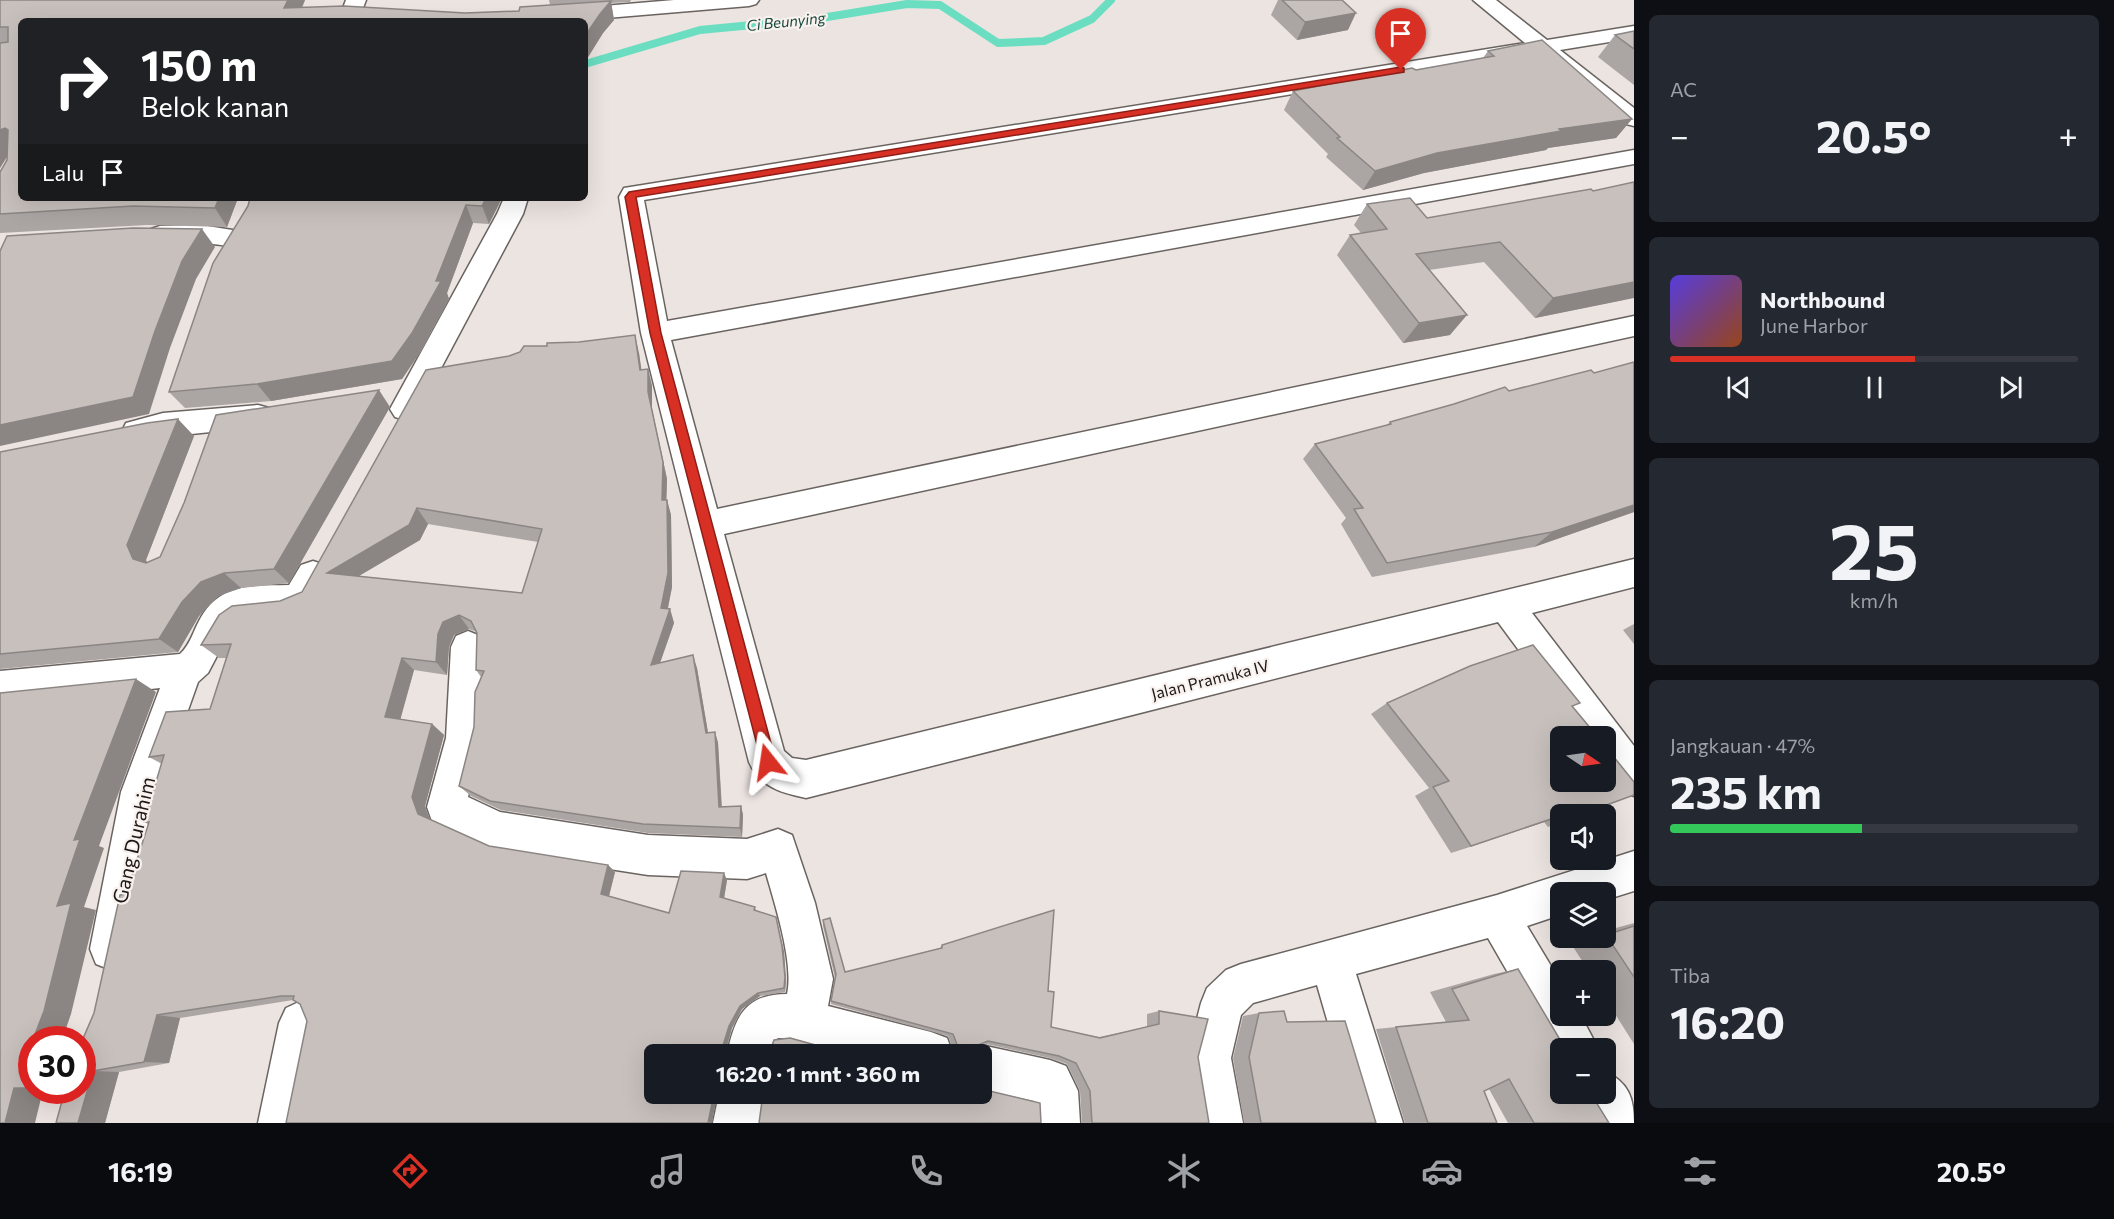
<!DOCTYPE html>
<html lang="id">
<meta charset="utf-8">
<style>
:root{--surface:#171b24;--page:#242831;--text:#f1f3f6;--muted:#9ea1a6;--line:#363941;--accent:#d93025}
body{margin:0;font-family:Commissioner,sans-serif;background:var(--page);color:var(--text);height:100vh;display:flex;flex-direction:column;font-size:22px;white-space:nowrap}
*{box-sizing:border-box;margin:0}
p{font-size:20px;color:var(--muted)}
.icon{flex:none;width:33px;height:33px;fill:none;stroke:currentColor;stroke-width:2;stroke-linecap:round;stroke-linejoin:round}
.map{position:relative;flex:1;overflow:hidden}
.side{display:flex;flex-direction:column;gap:15px;padding:15px;background:#0d0f14;width:480px}
.side>*{flex:none}
.guide{position:absolute;left:18px;top:18px;width:570px;height:183px;border-radius:9px;box-shadow:0 6px 24px #0002;background:#202124;color:#fff;overflow:hidden}
.needle{width:39px;rotate:103deg}
.tools{position:absolute;left:1550px;top:726px;display:grid;gap:12px}
.tools a{display:grid;place-items:center;width:66px;height:66px;border-radius:9px;background:var(--surface);box-shadow:0 6px 24px #0002;font-size:30px}
.speed{position:absolute;left:18px;top:1026px;display:flex;gap:12px;font-size:30px;font-weight:700;text-align:center}
.speed>*{display:grid;place-content:center;width:78px;height:78px;border-radius:50%;background:var(--surface);box-shadow:0 6px 24px #0002;line-height:1}
.speed .limit{border:9px solid #d22;background:#fff;color:#111}
.pin{position:absolute;display:grid;place-items:center;width:51px;height:51px;color:#fff;margin:-62px -26px;border-radius:50% 50% 50% 0;rotate:-45deg;box-shadow:0 0 6px #0007}
.pin .icon{rotate:45deg}
.me{position:absolute;width:66px;margin:-33px;rotate:345deg;stroke-linejoin:round;filter:drop-shadow(0 0 4px #0008)}
.turn{display:flex;align-items:center;gap:21px;height:126px;padding:0 24px;font-size:27px}
.turn .icon{width:78px;height:78px;stroke-width:2.5}
.turn b{display:block;font-size:42px;line-height:51px}
.then{display:flex;align-items:center;height:57px;padding:0 24px;background:#0003;gap:12px;font-size:22px}
.big{font-size:45px;font-weight:700;line-height:1.1}
.side .tile{flex:1;display:flex;flex-direction:column;justify-content:center;gap:9px;min-width:0;padding:0 21px;border-radius:9px;background:var(--page)}
.side .dial{align-items:center;gap:0}
.dial b{font-size:78px;line-height:1}
.song{display:flex;align-items:center;gap:18px}
.cover{width:72px;height:72px;border-radius:9px;background:linear-gradient(135deg,hsl(250 70% 55%),hsl(20 70% 35%))}
.played{height:6px;border-radius:3px;background:linear-gradient(90deg,var(--accent) 60%,var(--line) 60%)}
.keys{display:flex;justify-content:space-around;direction:ltr}
.heat{display:flex;justify-content:space-between;align-items:center;font-size:33px;direction:ltr}
.charge{height:9px;border-radius:4px;background:linear-gradient(90deg,#34c759 47%,var(--line) 0)}
.trip{position:absolute;left:644px;top:1044px;width:348px;height:60px;border-radius:9px;background:var(--surface);box-shadow:0 6px 24px #0002;font-weight:700;line-height:60px;text-align:center}
.dock{display:flex;height:96px;justify-content:space-around;align-items:center;background:#090b0e;color:var(--muted)}
.dock .icon{width:42px;height:42px}
.dock .active{color:var(--accent)}
.dock b{font-size:27px;color:var(--text)}
main{display:flex;flex:1;min-height:0}
.map>svg:first-child{display:block}
</style>
<main>
<div class="map">
<svg width="1634" height="1123" viewBox="0 0 1634 1123">
<rect width="100%" height="100%" fill="#ece4e1"/>
<g fill="none" stroke-linecap="round" stroke-linejoin="round">
<polyline stroke="#6bdec2" stroke-width="8" points="585,64 700,30 815,19 907,4 940,5 998,43 1044,41 1092,19 1111,0"/>
<g stroke="#6a6461" stroke-width="3">
<g id="minor">
<path d="M1473,0h23l51,40 87,-14v12l-74,12 74,58v18l-8,-2 -88,-70 -894,146 23,121 967,-171v14l-963,176 46,169 917,-193v20l-910,198 60,217 8,7 14,2 828,-201v28l-102,26 102,133v50c-30,-12 -29,-31 -29,-60h-23l-84,-114 -692,176c-25,-5 -46,-11 -57,-36l-108,-429 -22,-136 5,-9 901,-145z"/>
<polygon points="504,198 528,198 523,214 415,417 405,420 395,417 390,409 497,214"/>
<path d="M201,225l44,7 4,6 -4,6c-14,4 -28,0 -42,-1 -18,-1 -35,3 -52,-2l-4,-6 4,-6 9,-3z"/>
<polygon points="258,405 269,408 273,416 269,424 258,427 163,437 137,443 126,439 122,431 126,423 163,413"/>
<path d="M313,561l12,4 5,10 -16,30 -6,5 -18,5 -44,1 -17,17 -21,40 -10,9 -39,110 -27,157 -6,15 -15,6 -15,-6 -6,-15 31,-157 39,-104 -160,17v-34l180,-17c10,-9 13,-22 19,-33 20,-39 54,-35 90,-36l12,-20z"/>
<path d="M468,631l12,5 5,11 -3,91 -14,59 32,15 148,23 99,4 31,-10 14,6 23,68 18,76 -5,27 103,26 16,6 6,16h-105l-57,-16h-13l-4,3 -3,13h-44c8,-37 18,-60 60,-60 7,-31 -12,-89 -21,-121l-19,6 -99,-4 -148,-23 -26,-10 -42,-21 -5,-14 19,-69 5,-91 5,-11z"/>
<polygon points="1634,851 1634,891 1605,900 1605,892 1560,892 1560,915 1527,926 1560,981 1560,1016 1581,1016 1598,1048 1560,1048 1560,1063 1488,938 1356,974 1403,1123 1357,1123 1317,985 1253,1003 1241,1015 1231,1058 1243,1123 1197,1123 1187,1058 1201,1003 1207,988 1226,970 1241,964 1497,895"/>
<polygon points="301,1001 316,1008 323,1023 304,1123 258,1123 279,1023 286,1008"/>
<polygon points="981,1045 1050,1060 1066,1066 1078,1091 1080,1123 1034,1123 1034,1101 981,1089 981,1054 964,1054 965,1051"/>
<path d="M1605,1072c24,10 29,27 29,51h-39l-14,-29h24z"/>
<polygon points="719,1094 763,1094 759,1123 713,1123"/>
</g>
</g>
<g stroke="#6a6461" stroke-width="3">
<g id="tertiary">
<polygon points="346,0 366,0 358,21 338,21"/>
<polygon points="674,0 759,0 756,4 749,6 571,21 561,19 558,15 561,11 568,9"/>
</g>
</g>
<use href="#minor" fill="#fff" fill-rule="evenodd"/>
<use href="#tertiary" fill="#fff" fill-rule="evenodd"/>
</g>
<g fill="#aba5a3" fill-rule="evenodd">
<polygon points="0,0 305,0 302,8 465,13 519,11 550,5 549,0 631,0 630,2 611,3 614,20 603,33 585,62 585,21 21,198 238,198 227,227 147,225 0,233 0,172 7,160 7,157 0,168"/>
<polygon points="1278,0 1342,0 1348,30 1297,40 1271,15"/>
<polygon points="1634,31 1634,85 1598,57 1615,35"/>
<polygon points="1488,51 1632,119 1616,138 1548,148 1546,150 1424,173 1363,190 1326,157 1328,154 1284,110 1293,91 1483,58"/>
<polygon points="1591,189 1623,300 1535,318 1484,262 1429,270 1450,335 1403,343 1337,255 1350,235 1361,233 1354,225 1367,204 1427,218"/>
<polygon points="502,198 489,224 473,223 447,293 449,299 421,351 402,379 271,401 185,408 169,392 248,206"/>
<path d="M639,353l2,16h7l4,17v23l15,70 -1,21h1l4,15 1,72 -4,22h2l4,14 -14,40 37,5 11,65 7,-1 3,11 4,64 19,-1 2,9 -1,22 -94,-4 -147,-23 -30,-14 -12,-10 15,-59 7,-50 -5,-7 1,-38 -8,-3 -15,6 -5,12 -2,28 -33,-5 -14,49 32,5 12,11 -19,71 5,13 59,27 119,19 7,7 -6,24 60,17 58,-33 -3,19 31,8 1,4 28,40 2,30 -1,11 -25,4 -18,13 -10,19 -7,25 1,1 -72,40h63l-5,29h-426l21,-102 -7,-17 -7,-4 -113,18 -11,45 -50,9 -14,51h-49l38,-110 32,-119 22,-70 -4,-2 18,-58 -13,-7 61,-48 16,-51h-7l-18,-13 79,-44 22,-9 124,-222zM428,524l110,18 -16,51 -163,-17 61,-36z"/>
<polygon points="1634,362 1634,512 1534,547 1372,577 1341,524 1346,518 1303,459 1315,444 1387,425 1390,422 1509,391 1594,373"/>
<polygon points="390,407 289,583 241,588 218,596 199,616 178,652 0,669 0,452 194,436 146,560 147,563 160,557"/>
<polygon points="1634,624 1634,644 1623,630"/>
<polygon points="1387,703 1573,706 1582,814 1560,814 1560,823 1548,827 1544,822 1451,853 1415,796 1429,788 1371,714"/>
<polygon points="823,920 845,972 940,948 942,945 1048,991 1051,1027 1099,1037 1147,1027 1147,1014 1159,1011 1198,1057 1209,1123 1082,1123 1080,1091 1067,1064 1050,1058 982,1043 968,1049 969,1054 954,1054 955,1053 948,1036 831,1004 835,978 823,926"/>
<polygon points="1634,923 1634,1044 1605,998 1605,970 1588,970 1570,942 1585,938 1605,938 1605,931"/>
<polygon points="1518,969 1609,1123 1508,1123 1489,1089 1484,1091 1497,1123 1405,1123 1376,1029 1446,1022 1430,992 1494,974"/>
<polygon points="1259,1013 1287,1022 1376,1123 1244,1123 1233,1058 1243,1016"/>
</g>
<g fill="#8b8684">
<polygon points="288,0 305,0 296,21 284,8"/>
<polygon points="611,1 614,20 603,33 585,62 585,36 600,14"/>
<polygon points="1356,13 1348,30 1297,40 1305,22"/>
<polygon points="1632,119 1616,138 1548,148 1546,150 1424,173 1363,190 1375,171 1437,153 1559,129"/>
<polygon points="5,128 20,147 11,150 0,168 0,130"/>
<polygon points="219,198 238,198 227,227 215,208"/>
<polygon points="486,198 502,198 489,224 482,206"/>
<polygon points="466,205 473,223 447,293 449,299 421,351 402,379 271,401 257,384 436,281"/>
<polygon points="202,229 215,247 196,279 170,348 149,414 0,446 0,425 155,331 182,261"/>
<polygon points="1634,282 1634,298 1535,318 1553,298"/>
<polygon points="1467,315 1450,335 1403,343 1419,323"/>
<polygon points="635,335 639,353 644,387 640,370"/>
<polygon points="648,369 652,386 652,409 667,479 666,516 662,500 648,392"/>
<polygon points="379,390 390,407 289,583 274,569"/>
<polygon points="178,419 194,436 146,560 151,573 133,559 127,545"/>
<polygon points="667,500 671,515 672,587 665,621 661,608"/>
<polygon points="1634,505 1634,512 1534,547 1552,532"/>
<polygon points="417,508 428,524 420,540 340,587 327,573"/>
<polygon points="224,573 241,588 218,596 199,616 178,652 159,639 182,602 201,582"/>
<polygon points="670,609 674,623 655,677 651,665"/>
<polygon points="459,615 469,629 454,635 449,647 447,675 436,662 438,634 443,622"/>
<polygon points="693,655 697,668 710,744 706,733"/>
<polygon points="402,658 414,670 398,728 385,717"/>
<polygon points="136,679 156,692 99,846 104,848 84,907 96,910 71,1014 62,1040 36,1040 34,1037 57,906 74,840"/>
<polygon points="432,724 444,735 425,806 431,823 418,814 412,797"/>
<polygon points="715,732 718,743 722,816 719,807"/>
<polygon points="741,806 743,815 742,837 740,828"/>
<polygon points="1560,816 1544,822 1451,853 1471,846"/>
<polygon points="608,865 615,872 608,900 601,894"/>
<polygon points="724,873 727,880 723,904 720,897"/>
<polygon points="776,917 784,951 786,981 785,992"/>
<polygon points="758,993 760,996 742,1009 732,1028 725,1053 726,1054 723,1054 721,1052 729,1026 740,1006"/>
<polygon points="157,1015 180,1018 169,1063 144,1062"/>
<polygon points="93,1071 119,1072 105,1123 78,1123"/>
<polygon points="14,1088 32,1088 32,1090 43,1090 35,1123 5,1123"/>
<polygon points="714,1094 717,1094 712,1123 708,1123"/>
</g>
<g fill="#c7c0bd" stroke="#8b8684" stroke-width="1.5" fill-rule="evenodd">
<polygon points="0,0 288,0 284,8 344,6 465,13 519,11 520,7 611,1 600,14 585,36 585,21 21,21 21,198 219,198 215,208 133,206 0,214 0,172 7,160 8,130 5,128 0,130 0,43 8,42 8,27 0,27"/>
<polygon points="1282,0 1342,0 1356,13 1305,22"/>
<polygon points="1634,31 1634,49 1615,35"/>
<polygon points="1542,40 1632,119 1559,129 1561,131 1437,153 1375,171 1337,138 1340,137 1293,91 1412,68 1416,70 1494,56 1488,51"/>
<polygon points="1634,182 1634,282 1553,298 1500,242 1416,254 1467,315 1419,323 1350,235 1387,229 1367,204 1410,198 1427,218 1591,189 1593,191"/>
<polygon points="250,198 486,198 482,206 466,205 436,281 441,281 412,333 392,361 257,384 169,392 213,263 248,206"/>
<polygon points="133,228 202,229 182,261 155,331 133,397 0,425 0,251 7,236"/>
<path d="M635,335l5,35 8,-1v23l15,70 -1,38h5l1,73 -7,35 9,1 -19,56 42,-10 13,78 9,-1 4,75 22,-1 -1,22 -97,-4 -153,-23 -31,-15 15,-59 1,-35 9,-21 -8,-1 1,-37 -6,-12 -12,-6 -16,7 -5,12 -2,28 -34,-4 -17,59 47,7 -20,73 6,17 71,32 119,19 -7,29 68,19 12,-42 43,2 -4,24 35,10 -1,3 22,7 6,29 3,31 -1,11 -26,5 -18,13 -11,20 -8,26 2,2h-69v40h60l-6,29h-422l21,-102 -7,-17 -7,-4 1,-4h-13l-124,19 -13,47 -51,9 -15,52h-22l9,-33h17v-49l12,-28 26,-118 6,-1 23,-72h-5l20,-67 -15,2 17,-45 44,-3 21,-65 -30,1 18,-30 13,-9 48,-5 22,-9 124,-222 83,-14 11,-4 4,-6h23v-3l32,-1zM417,508l125,21 -20,64 -195,-20 82,-48z"/>
<polygon points="1634,362 1634,505 1552,532 1387,563 1354,509 1363,508 1315,444 1391,424 1390,422 1454,404 1505,387 1509,391 1591,370 1594,373"/>
<polygon points="379,390 274,569 224,573 201,582 182,602 159,639 0,654 0,452 147,423 178,419 127,545 133,559 146,563 160,557 184,503 216,415"/>
<polygon points="1533,645 1580,703 1572,706 1597,736 1560,736 1560,782 1605,782 1605,746 1634,782 1634,795 1582,814 1560,814 1560,816 1471,846 1433,787 1449,781 1387,703 1470,666"/>
<polygon points="136,679 74,840 80,839 57,906 71,903 44,1011 34,1037 36,1040 32,1040 32,1088 14,1088 5,1123 0,1123 0,693"/>
<polygon points="1054,910 1048,991 1054,992 1051,1027 1100,1038 1159,1024 1159,1011 1208,1019 1198,1057 1209,1123 1092,1123 1090,1091 1076,1063 1059,1056 988,1041 968,1049 969,1054 958,1054 960,1052 953,1034 831,1001 836,974 823,920 830,918 845,972 942,948 942,945"/>
<polygon points="1634,926 1634,977 1606,935"/>
<polygon points="1518,969 1565,1048 1560,1048 1560,1094 1591,1094 1609,1123 1534,1123 1509,1079 1484,1091 1497,1123 1428,1123 1396,1027 1469,1020 1452,989"/>
<polygon points="1284,1011 1287,1022 1345,1021 1376,1123 1261,1123 1249,1057 1259,1013"/>
<polygon points="790,1038 848,1054 769,1054 774,1040"/>
<polygon points="981,1055 985,1055 985,1090 1040,1103 1041,1123 759,1123 763,1094 981,1094"/>
</g>
<polygon fill="#d93025" stroke="#8d1f18" stroke-width="1.5" points="1401,67 1404,68 1404,72 636,197 661,333 776,762 774,768 768,770 763,768 650,333 625,197 629,192"/>
<g text-anchor="middle" dominant-baseline="central" stroke-width="4.5" stroke-linejoin="round" paint-order="stroke">
<g font-size="15" font-style="italic" fill="#16483d" stroke="#f9f1ee">
<text transform="translate(786 21) rotate(-6)">Ci Beunying</text>
</g>
<g font-size="16" fill="#1b1817" stroke="#f9f1ee">
<text transform="translate(1210 679) rotate(-14)">Jalan Pramuka IV</text>
</g>
<g font-size="20" fill="#1b1817" stroke="#f9f1ee">
<text transform="translate(133 840) rotate(-77)">Gang Durahim</text>
</g>
</g>
</svg>
<div class="tools">
<a><svg class="needle" viewBox="-14 -14 28 28"><path d="M0-13l5 13h-10z" fill="#e53935"/><path d="M0 13l5-13h-10z" fill="#9ea1a6"/></svg></a>
<a><svg class="icon" aria-label="sound" viewBox="0 0 24 24"><path d="M4 9h4l5-4v14l-5-4H4zM17 9q2 3 0 6"/></svg></a>
<a><svg class="icon" aria-label="layers" viewBox="0 0 24 24"><path d="M12 4l9 5-9 5-9-5zM3 14l9 5 9-5"/></svg></a>
<a>+</a>
<a>−</a>
</div>
<div class="speed"><div class="limit">30</div></div>
<div class="pin" style="left:1401px;top:70px;background:#d93025"><svg class="icon" aria-label="arrive" viewBox="0 0 24 24"><path d="M6 21V4h12l-3 4 3 4H6"/></svg></div>
<svg class="me" style="left:768px;top:762px" viewBox="-20 -20 40 40"><path d="M0-17L14 15 0 8-14 15z" fill="#d93025" stroke="#fff" stroke-width="4"/></svg>
<div class="trip">16:20 · 1 mnt · 360 m</div>
<div class="guide">
<div class="turn"><svg class="icon" aria-label="right" viewBox="0 0 24 24"><path d="M7 20v-9h11M14 6l5 5-5 5"/></svg><div><b>150 m</b>Belok kanan</div></div>
<div class="then">Lalu<svg class="icon" aria-label="arrive" viewBox="0 0 24 24"><path d="M6 21V4h12l-3 4 3 4H6"/></svg></div>
</div>
</div>
<section class="side">
<div class="tile"><p>AC</p>
<div class="heat"><a>−</a><b class="big">20.5°</b><a>+</a></div>
</div>
<div class="tile">
<div class="song"><i class="cover"></i><div><b>Northbound</b><p>June Harbor</p></div></div>
<div class="played"></div>
<div class="keys"><svg class="icon" aria-label="previous" viewBox="0 0 24 24"><path d="M18 5L8 12l10 7zM5 5v14"/></svg><svg class="icon" aria-label="pause" viewBox="0 0 24 24"><path d="M8 5v14M16 5v14"/></svg><svg class="icon" aria-label="next" viewBox="0 0 24 24"><path d="M6 5l10 7-10 7zM19 5v14"/></svg></div>
</div>
<div class="tile dial"><b>25</b><p>km/h</p></div>
<div class="tile"><p>Jangkauan · 47%</p><b class="big">235 km</b><div class="charge"></div></div>
<div class="tile"><p>Tiba</p><b class="big">16:20</b></div>
</section>
</main>
<nav class="dock">
<b>16:19</b>
<svg class="icon active" aria-label="directions" viewBox="0 0 24 24"><path d="M12 3l9 9-9 9-9-9zM9 14v-3h6M13 9l2 2-2 2"/></svg>
<svg class="icon" aria-label="music" viewBox="0 0 24 24"><path d="M9 18V5l10-2v13"/><circle cx="6" cy="18" r="3"/><circle cx="16" cy="16" r="3"/></svg>
<svg class="icon" aria-label="phone" viewBox="0 0 24 24"><path d="M5 4h4l2 5-3 2q2 4 5 5l2-3 5 2v4C11 20 4 13 5 4z"/></svg>
<svg class="icon" aria-label="climate" viewBox="0 0 24 24"><path d="M12 3v18M4 7l16 10M4 17L20 7"/></svg>
<svg class="icon" aria-label="car" viewBox="0 0 24 24"><path d="M5 17H2v-5l4-1 3-4h7l3 4 3 1v5h-3M9 17h6M6 11h13"/><circle cx="7" cy="17" r="2"/><circle cx="17" cy="17" r="2"/></svg>
<svg class="icon" aria-label="filters" viewBox="0 0 24 24"><path d="M4 7h16M4 17h16"/><circle cx="9" cy="7" r="2"/><circle cx="15" cy="17" r="2"/></svg>
<b>20.5°</b>
</nav>
